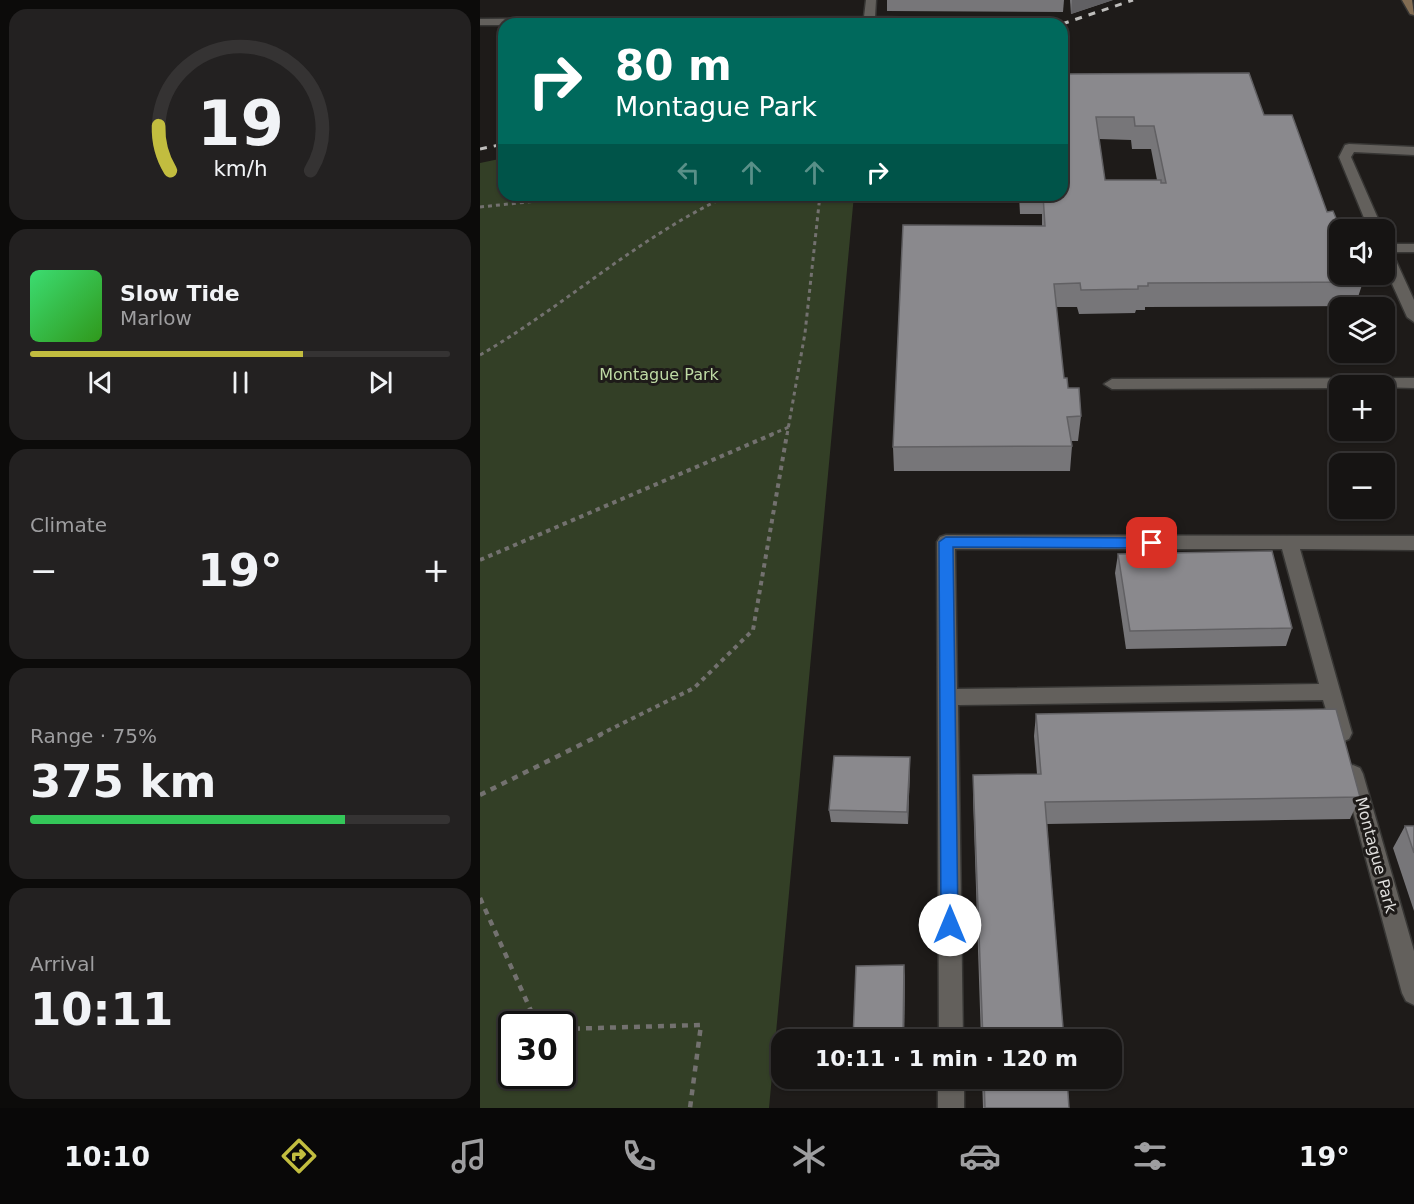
<!DOCTYPE html>
<meta charset="utf-8">
<style>
:root{--surface:#161413;--page:#232121;--text:#f1f3f6;--muted:#9e9ea0;--line:#353333;--accent:#c2bd3f}
body{margin:0;font-family:"DejaVu Sans",sans-serif;background:var(--page);color:var(--text);height:100vh;display:flex;flex-direction:column;font-size:22px;white-space:nowrap}
*{box-sizing:border-box;margin:0}
p{font-size:20px;color:var(--muted)}
.icon{flex:none;width:33px;height:33px;fill:none;stroke:currentColor;stroke-width:2;stroke-linecap:round;stroke-linejoin:round}
.map{position:relative;flex:1;overflow:hidden}
.details{display:flex;flex-direction:column;gap:9px;padding:9px;background:#0c0b0a;width:480px}
.details>*{flex:none}
.guide{position:absolute;left:18px;top:18px;width:570px;height:183px;border-radius:18px;box-shadow:0 2px 4px #0004,0 0 0 2px var(--line);background:#00695c;color:#fff;overflow:hidden}
.fabs{position:absolute;left:849px;top:219px;display:grid;gap:12px}
.fabs a{display:grid;place-items:center;width:66px;height:66px;border-radius:12px;background:var(--surface);box-shadow:0 2px 4px #0004,0 0 0 2px var(--line);font-size:30px}
.speed{position:absolute;left:18px;top:1011px;display:flex;gap:12px;font-size:30px;font-weight:700;text-align:center}
.speed>*{display:grid;place-content:center;width:78px;height:78px;border-radius:50%;background:var(--surface);box-shadow:0 2px 4px #0004,0 0 0 2px var(--line);line-height:1}
.speed .limit{border:3px solid #111;border-radius:9px;background:#fff;color:#111}
.pin{position:absolute;display:grid;place-items:center;width:51px;height:51px;color:#fff;margin:-26px;border-radius:12px;box-shadow:0 3px 9px #0006}
.me{position:absolute;width:66px;margin:-33px;rotate:0deg;stroke-linejoin:round;filter:drop-shadow(0 0 4px #0008)}
.turn{display:flex;align-items:center;gap:21px;height:126px;padding:0 18px;font-size:27px}
.turn .icon{width:78px;height:78px;stroke-width:2.5}
.turn b{display:block;font-size:42px;line-height:51px}
.lanes{display:flex;align-items:center;height:57px;padding:0 18px;background:#0003;justify-content:center;gap:30px;direction:ltr}
.lanes .off{opacity:.35}
.big{font-size:45px;font-weight:800;line-height:1.1}
.details .card{flex:1;display:flex;flex-direction:column;justify-content:center;gap:9px;min-width:0;padding:0 21px;border-radius:18px;background:var(--page)}
.details .dial{align-items:center;gap:0}
.dial svg{height:156px;overflow:visible;fill:none;stroke:var(--line);stroke-width:7;stroke-linecap:round;text-anchor:middle}
.dial text{fill:var(--text);stroke:none}
.song{display:flex;align-items:center;gap:18px}
.cover{width:72px;height:72px;border-radius:9px;background:linear-gradient(135deg,hsl(140 70% 55%),hsl(110 70% 35%))}
.played{height:6px;border-radius:3px;background:linear-gradient(90deg,var(--accent) 65%,var(--line) 65%)}
.keys{display:flex;justify-content:space-around;direction:ltr}
.heat{display:flex;justify-content:space-between;align-items:center;font-size:33px;direction:ltr}
.charge{height:9px;border-radius:4px;background:linear-gradient(90deg,#34c759 75%,var(--line) 0)}
.trip{position:absolute;left:291px;top:1029px;width:351px;height:60px;border-radius:18px;background:var(--surface);box-shadow:0 2px 4px #0004,0 0 0 2px var(--line);font-weight:800;line-height:60px;text-align:center}
.dock{display:flex;height:96px;justify-content:space-around;align-items:center;background:#090808;color:var(--muted)}
.dock .icon{width:42px;height:42px}
.dock .active{color:var(--accent)}
.dock b{font-size:27px;color:var(--text)}
main{display:flex;flex:1;min-height:0}
.map>svg:first-child{display:block}
</style>
<main>
<section class="details">
<div class="card dial"><svg viewBox="0 0 100 80">
<path d="M14 69A42 42 0 1 1 86 69"/>
<path d="M14 69A42 42 0 0 1 8 46" stroke="#c2bd3f"/>
<text x="50" y="56" font-size="32" font-weight="700">19</text>
<text x="50" y="72" font-size="11">km/h</text>
</svg></div>
<div class="card">
<div class="song"><i class="cover"></i><div><b>Slow Tide</b><p>Marlow</p></div></div>
<div class="played"></div>
<div class="keys"><svg class="icon" aria-label="previous" viewBox="0 0 24 24"><path d="M18 5L8 12l10 7zM5 5v14"/></svg><svg class="icon" aria-label="pause" viewBox="0 0 24 24"><path d="M8 5v14M16 5v14"/></svg><svg class="icon" aria-label="next" viewBox="0 0 24 24"><path d="M6 5l10 7-10 7zM19 5v14"/></svg></div>
</div>
<div class="card"><p>Climate</p>
<div class="heat"><a>−</a><b class="big">19°</b><a>+</a></div>
</div>
<div class="card"><p>Range · 75%</p><b class="big">375 km</b><div class="charge"></div></div>
<div class="card"><p>Arrival</p><b class="big">10:11</b></div>
</section>
<div class="map">
<svg width="934" height="1108" viewBox="0 0 934 1108">
<rect width="100%" height="100%" fill="#1e1b19"/>
<path fill="#333f26" fill-rule="evenodd" d="M24,158v37h350l-85,913h-289v-945zM32,1024h50v52h-50z"/>
<g fill="none" stroke-linecap="round" stroke-linejoin="round">
<g stroke="#373634" stroke-width="3">
<g id="lane">
<polygon points="869,144 934,147 934,155 874,152 871,157 903,230 889,230 859,157 865,145"/>
<polygon points="904,244 934,244 934,252 912,252 934,300 934,322 927,317 904,266"/>
<polygon points="934,378 934,388 860,386 860,388 632,389 624,384 632,379"/>
</g>
</g>
<g stroke="#373634" stroke-width="3">
<g id="street">
<polygon points="386,0 396,0 395,17 545,20 550,23 0,25 0,19 384,17"/>
<path d="M466,535l468,1v14l-114,-1 52,184 -3,6 -7,3 -7,-3 -12,-39 -365,5 5,335h-24l-2,-498 3,-5zM475,549h327l37,135 -362,5z"/>
<polygon points="873,765 880,768 883,774 934,951 934,1005 926,1001 922,993 863,774 866,768"/>
<rect x="458" y="1078" width="26" height="30"/>
</g>
</g>
<g stroke="#373634" stroke-width="3">
<polygon id="secondary" points="922,0 932,0 934,15 930,14"/>
</g>
<g stroke="#73716f" stroke-width="3" stroke-dasharray="4 4" stroke-linecap="butt">
<polyline points="0,207 114,195"/>
<path d="M0,355c86,-50 158,-118 249,-160"/>
<polyline points="290,435 309,427"/>
<polyline points="307,435 325,333 340,195"/>
</g>
<g stroke="#73716f" stroke-width="4" stroke-dasharray="4.5 4.5" stroke-linecap="butt">
<polyline points="0,560 293,434"/>
<polyline points="119,735 214,688 273,630 307,434"/>
</g>
<g stroke="#73716f" stroke-width="4.5" stroke-dasharray="6 6" stroke-linecap="butt">
<polyline points="0,795 122,734"/>
<polyline points="0,898 57,1024"/>
<polyline points="82,1029 221,1025 210,1108"/>
</g>
<use href="#lane" fill="#63605c" fill-rule="evenodd"/>
<use href="#street" fill="#63605c" fill-rule="evenodd"/>
<use href="#secondary" fill="#826c52" fill-rule="evenodd"/>
<g stroke="#bebdbb" stroke-width="3" stroke-dasharray="7 7" stroke-linecap="butt">
<polyline points="582,24 653,0"/>
<polyline points="0,149 24,144"/>
</g>
</g>
<g fill="#777679" fill-rule="evenodd">
<polygon points="407,0 584,0 583,12 407,11"/>
<polygon points="590,0 633,0 591,14"/>
<path d="M582,74l202,41 63,97 36,70 -8,24 -210,1v3h-9l-1,3 -56,1 -2,-7h-21l8,71 17,38 -3,25h-7l1,5 -2,25h-176l-1,-24 149,-221v-12h-22l-1,-19h43zM619,139l32,1 1,9h19l6,31h-52z"/>
<polygon points="638,554 812,628 806,646 646,649 635,573"/>
<polygon points="556,714 880,797 870,819 567,824 584,1040 501,1040 493,797 493,775 557,774 554,736"/>
<polygon points="430,769 428,824 351,822 349,810"/>
<polygon points="925,826 934,826 934,911 913,848"/>
<polygon points="376,966 425,976 424,1040 373,1040"/>
<polygon points="502,1078 587,1078 589,1108 503,1108"/>
</g>
<g fill="#616063">
<polygon points="592,0 633,0 591,14"/>
<polygon points="430,757 430,769 428,824 427,812"/>
<polygon points="424,965 425,976 424,1040 423,1040"/>
</g>
<g fill="#8a898d" stroke="#616063" stroke-width="1.5" fill-rule="evenodd">
<polygon points="452,18 453,24 406,24 405,19"/>
<path d="M769,73l15,42h28l35,97 6,-1 8,19h-1v44h20l3,8 -215,1v3h-10v3l-57,1 -1,-7 -26,1 10,94h3l1,10h11l2,28 -14,1 5,29 -179,1 10,-222 142,1 -2,-31h19v-121zM616,117h38l1,9h19l12,57h-5v-3h-56z"/>
<polygon points="792,551 812,628 650,631 638,554"/>
<polygon points="856,709 880,797 565,802 584,1040 503,1040 493,775 561,774 556,714"/>
<polygon points="354,756 430,757 427,812 349,810"/>
<polygon points="925,826 934,826 934,853"/>
<polygon points="424,965 423,1038 373,1039 376,966"/>
<polygon points="504,1078 587,1078 589,1108 505,1108"/>
</g>
<polygon fill="#1a73e8" stroke="#114b97" stroke-width="1.5" points="466,537 672,538 679,543 672,548 473,547 478,925 476,931 470,933 463,931 461,925 459,542"/>
<g text-anchor="middle" dominant-baseline="central" stroke-width="6" stroke-linejoin="round" paint-order="stroke">
<g font-size="16" fill="#bedaa4" stroke="#1e1b19">
<text x="179" y="374">Montague Park</text>
</g>
<g font-size="16" fill="#dfdedc" stroke="#1e1b19">
<text transform="translate(896 855) rotate(75)">Montague Park</text>
</g>
</g>
</svg>
<div class="fabs">
<a><svg class="icon" aria-label="sound" viewBox="0 0 24 24"><path d="M4 9h4l5-4v14l-5-4H4zM17 9q2 3 0 6"/></svg></a>
<a><svg class="icon" aria-label="layers" viewBox="0 0 24 24"><path d="M12 4l9 5-9 5-9-5zM3 14l9 5 9-5"/></svg></a>
<a>+</a>
<a>−</a>
</div>
<div class="speed"><div class="limit">30</div></div>
<div class="pin" style="left:672px;top:543px;background:#d93025"><svg class="icon" aria-label="arrive" viewBox="0 0 24 24"><path d="M6 21V4h12l-3 4 3 4H6"/></svg></div>
<svg class="me" style="left:470px;top:925px" viewBox="-20 -20 40 40"><circle r="19" fill="#fff"/><path d="M0-13L10 11 0 6-10 11z" fill="#1a73e8"/></svg>
<div class="trip">10:11 · 1 min · 120 m</div>
<div class="guide">
<div class="turn"><svg class="icon" aria-label="right" viewBox="0 0 24 24"><path d="M7 20v-9h11M14 6l5 5-5 5"/></svg><div><b>80 m</b>Montague Park</div></div>
<div class="lanes"><svg class="icon off" aria-label="left" viewBox="0 0 24 24"><path d="M17 20v-9H6M10 6l-5 5 5 5"/></svg><svg class="icon off" aria-label="ahead" viewBox="0 0 24 24"><path d="M12 20V5M6 11l6-6 6 6"/></svg><svg class="icon off" aria-label="ahead" viewBox="0 0 24 24"><path d="M12 20V5M6 11l6-6 6 6"/></svg><svg class="icon" aria-label="right" viewBox="0 0 24 24"><path d="M7 20v-9h11M14 6l5 5-5 5"/></svg></div>
</div>
</div>
</main>
<nav class="dock">
<b>10:10</b>
<svg class="icon active" aria-label="directions" viewBox="0 0 24 24"><path d="M12 3l9 9-9 9-9-9zM9 14v-3h6M13 9l2 2-2 2"/></svg>
<svg class="icon" aria-label="music" viewBox="0 0 24 24"><path d="M9 18V5l10-2v13"/><circle cx="6" cy="18" r="3"/><circle cx="16" cy="16" r="3"/></svg>
<svg class="icon" aria-label="phone" viewBox="0 0 24 24"><path d="M5 4h4l2 5-3 2q2 4 5 5l2-3 5 2v4C11 20 4 13 5 4z"/></svg>
<svg class="icon" aria-label="climate" viewBox="0 0 24 24"><path d="M12 3v18M4 7l16 10M4 17L20 7"/></svg>
<svg class="icon" aria-label="car" viewBox="0 0 24 24"><path d="M5 17H2v-5l4-1 3-4h7l3 4 3 1v5h-3M9 17h6M6 11h13"/><circle cx="7" cy="17" r="2"/><circle cx="17" cy="17" r="2"/></svg>
<svg class="icon" aria-label="filters" viewBox="0 0 24 24"><path d="M4 7h16M4 17h16"/><circle cx="9" cy="7" r="2"/><circle cx="15" cy="17" r="2"/></svg>
<b>19°</b>
</nav>
